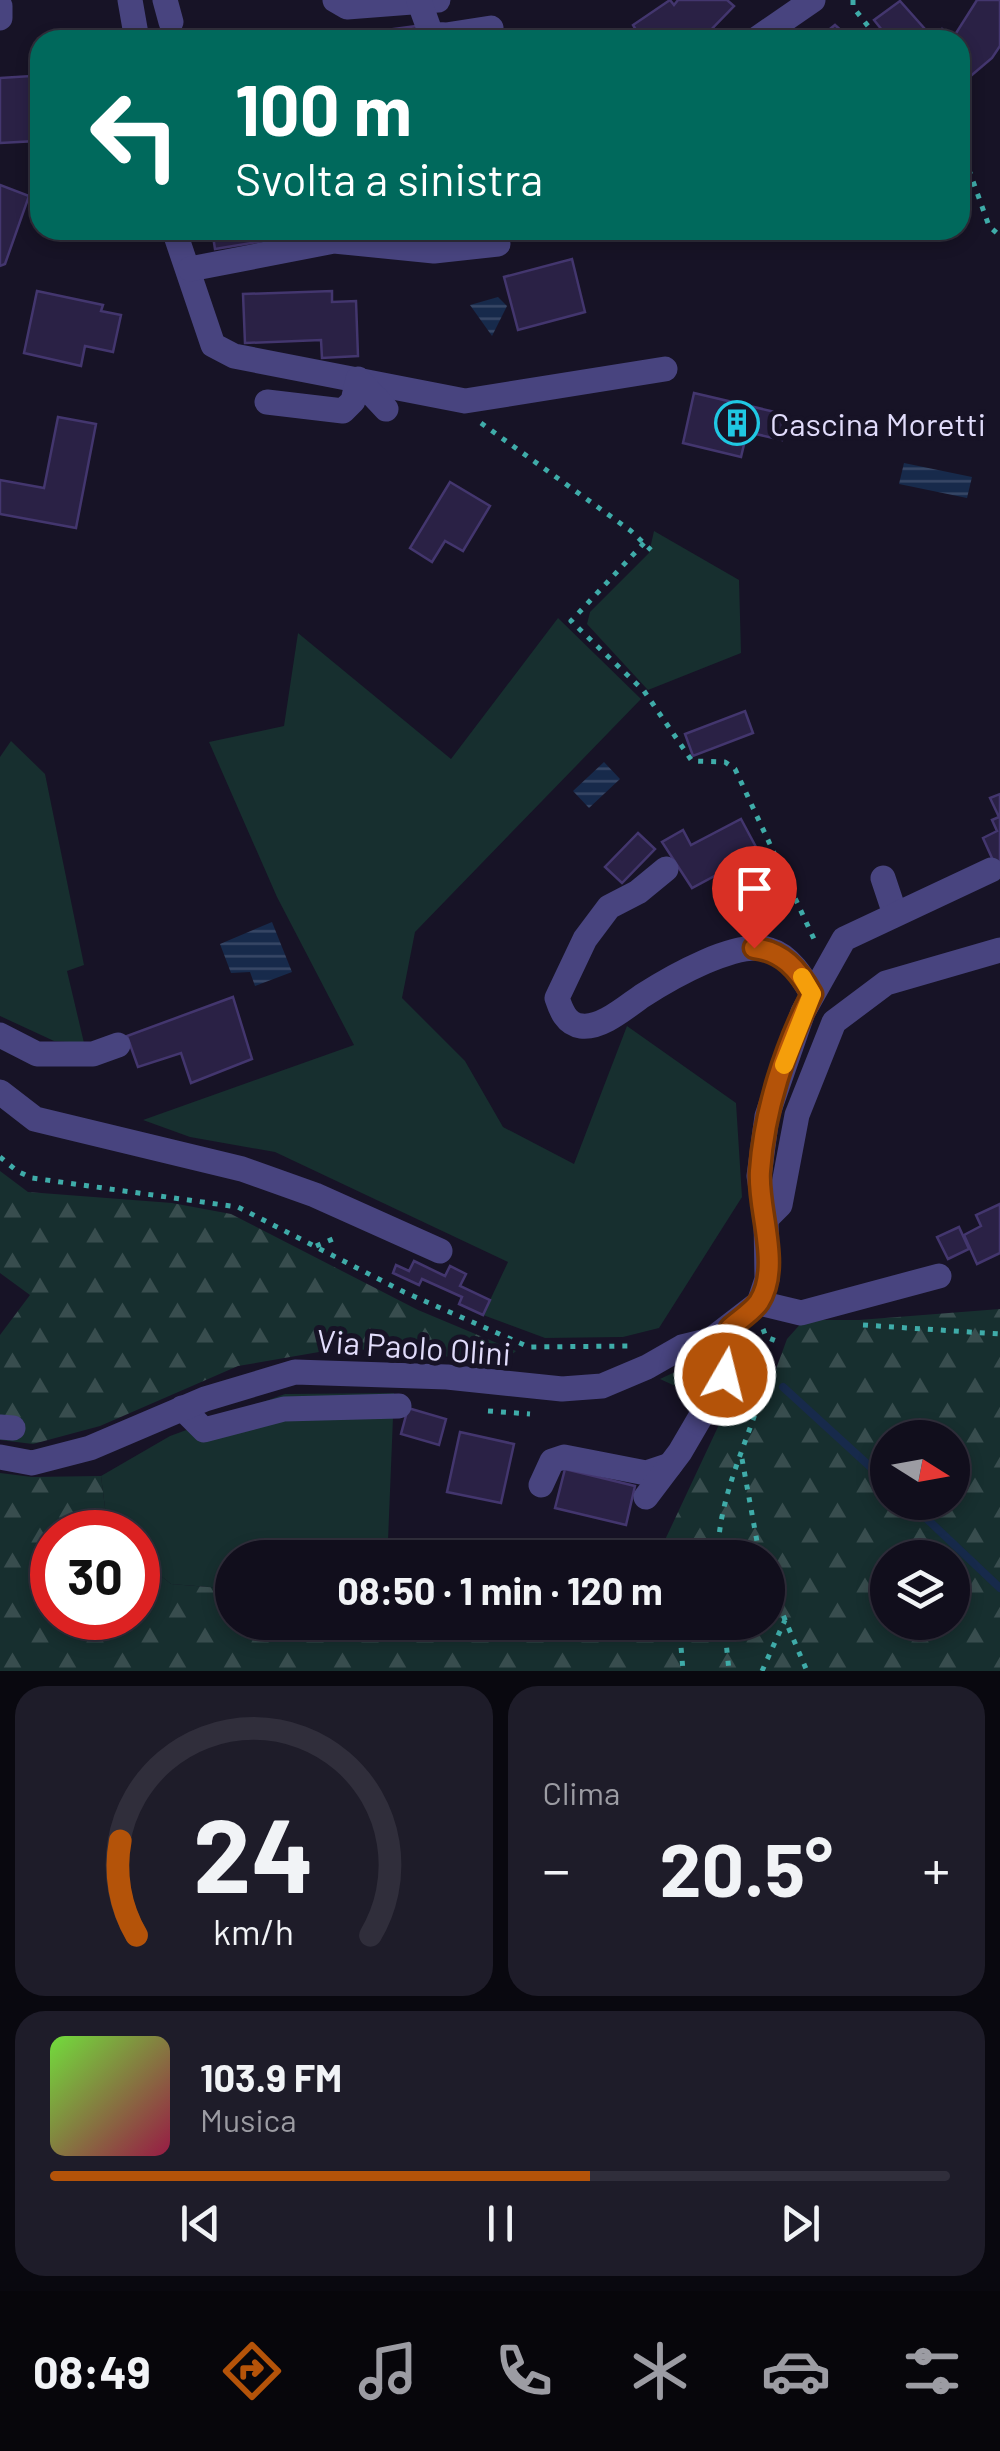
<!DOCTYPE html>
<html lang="it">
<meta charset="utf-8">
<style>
:root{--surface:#110e1c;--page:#1e1c29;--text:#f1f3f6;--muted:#9c9ca3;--line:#302e3b;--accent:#b45309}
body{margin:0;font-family:Barlow,sans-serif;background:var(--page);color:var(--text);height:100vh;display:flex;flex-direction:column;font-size:38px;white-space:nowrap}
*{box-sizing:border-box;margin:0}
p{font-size:32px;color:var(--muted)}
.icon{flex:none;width:55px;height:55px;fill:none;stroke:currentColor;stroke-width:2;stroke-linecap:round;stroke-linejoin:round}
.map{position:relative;height:1671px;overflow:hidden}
.side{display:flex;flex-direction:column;gap:15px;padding:15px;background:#09080f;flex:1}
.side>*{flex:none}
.banner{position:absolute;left:30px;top:30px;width:940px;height:210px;border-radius:30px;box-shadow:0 5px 15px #0003,0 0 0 2px var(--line);background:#00695c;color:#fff;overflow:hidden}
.needle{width:65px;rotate:101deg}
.controls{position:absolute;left:870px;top:1420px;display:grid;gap:20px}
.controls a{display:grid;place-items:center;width:100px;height:100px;border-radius:50%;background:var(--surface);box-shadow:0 5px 15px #0003,0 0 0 2px var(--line);font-size:50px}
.speed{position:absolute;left:30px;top:1510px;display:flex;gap:20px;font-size:50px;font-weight:700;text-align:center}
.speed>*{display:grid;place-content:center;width:130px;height:130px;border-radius:50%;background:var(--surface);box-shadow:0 5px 15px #0003,0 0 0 2px var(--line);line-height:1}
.speed .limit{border:15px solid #d22;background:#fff;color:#111}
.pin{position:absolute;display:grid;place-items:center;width:85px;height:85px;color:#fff;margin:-102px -42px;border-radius:50% 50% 50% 0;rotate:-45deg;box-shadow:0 0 10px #0007}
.pin .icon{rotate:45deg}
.me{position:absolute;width:110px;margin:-55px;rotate:8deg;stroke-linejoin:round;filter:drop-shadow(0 0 8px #0008)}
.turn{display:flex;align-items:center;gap:35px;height:210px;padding:0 40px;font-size:45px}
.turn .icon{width:130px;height:130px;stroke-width:2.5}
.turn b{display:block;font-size:70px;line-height:85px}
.big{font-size:75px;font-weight:700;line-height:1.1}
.side .widget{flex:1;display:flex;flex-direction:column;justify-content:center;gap:15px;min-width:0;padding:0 35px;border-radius:30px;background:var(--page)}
.side .dial{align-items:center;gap:0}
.dial svg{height:260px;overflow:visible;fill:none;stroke:var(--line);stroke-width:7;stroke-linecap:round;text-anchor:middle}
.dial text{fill:var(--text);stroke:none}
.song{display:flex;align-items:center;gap:30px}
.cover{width:120px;height:120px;border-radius:15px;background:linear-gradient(135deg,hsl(100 70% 55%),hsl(340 70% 35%))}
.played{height:10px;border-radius:5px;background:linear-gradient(90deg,var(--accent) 60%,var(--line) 60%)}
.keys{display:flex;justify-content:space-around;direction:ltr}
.heat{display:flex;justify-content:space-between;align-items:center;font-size:55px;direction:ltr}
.side .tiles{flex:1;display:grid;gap:15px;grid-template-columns:1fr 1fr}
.widget:last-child{grid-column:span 2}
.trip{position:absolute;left:215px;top:1540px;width:570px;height:100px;border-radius:50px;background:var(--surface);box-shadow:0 5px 15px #0003,0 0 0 2px var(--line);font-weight:700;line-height:100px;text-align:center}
.tab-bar{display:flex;height:160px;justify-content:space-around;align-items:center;background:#07060b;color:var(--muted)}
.tab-bar .icon{width:70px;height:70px}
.tab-bar .selected{color:var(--accent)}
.tab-bar b{font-size:45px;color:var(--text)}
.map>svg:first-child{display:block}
</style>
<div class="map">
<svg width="1000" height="1671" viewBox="0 0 1000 1671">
<defs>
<pattern id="forest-firs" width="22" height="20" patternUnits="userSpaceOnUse" patternTransform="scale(2.5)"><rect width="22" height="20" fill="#172f2f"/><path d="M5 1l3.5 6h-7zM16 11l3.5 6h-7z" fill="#384d4e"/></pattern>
<pattern id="garden-dots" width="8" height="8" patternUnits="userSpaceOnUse" patternTransform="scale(2.5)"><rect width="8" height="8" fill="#172f2f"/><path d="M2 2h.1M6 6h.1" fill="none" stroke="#384d4e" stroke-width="1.8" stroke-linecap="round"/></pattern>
<pattern id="water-rules" width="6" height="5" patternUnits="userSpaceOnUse" patternTransform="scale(2.5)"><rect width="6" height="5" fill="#172a4b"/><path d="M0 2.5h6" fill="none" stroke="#384866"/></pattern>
</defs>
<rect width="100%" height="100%" fill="#171326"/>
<g fill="#172f2f">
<polygon points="654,531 739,580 741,653 648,690 587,624 590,612 649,553"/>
<polygon points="558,618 641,699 415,932 402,998 465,1061 503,1127 574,1164 627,1026 736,1103 742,1197 659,1328 623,1337 545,1338 483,1315 508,1262 275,1152 190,1137 143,1120 354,1045 277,897 209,742 284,726 298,633 451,759"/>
<polygon points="11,741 45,774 84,965 67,971 84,1043 54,1041 0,1016 0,757"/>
<polygon points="394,1393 388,1541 362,1557 232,1558 232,1589 171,1584 138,1558 138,1532 108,1532 101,1476 170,1436 285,1394"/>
</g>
<g fill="url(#forest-firs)" fill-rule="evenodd">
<polygon points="0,1171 28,1192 172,1203 231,1214 418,1310 516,1351 504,1361 342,1348 238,1366 100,1426 33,1444 0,1440 0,1335 30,1295 0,1273"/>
<path d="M1000,1309v362h-1000v-198l32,4 69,-1 7,56h-56v86h86v-60l33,26 61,5v33h536v-64l-111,-1 82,-175 15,-10 19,5 14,-38 17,-19h55zM888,1438h64v64h-64zM888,1558h64v64h-64z"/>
<polygon points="388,1541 554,1557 362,1557"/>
</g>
<polygon fill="url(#garden-dots)" points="705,1358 720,1366 725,1375 708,1368 695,1395 660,1379"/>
<g fill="url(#water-rules)">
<polygon points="498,297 507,306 492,336 470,305"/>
<polygon points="904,463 972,477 967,498 899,484"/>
<polygon points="604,762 620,779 589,808 573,791"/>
<polygon points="272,922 292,972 255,986 250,972 231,973 220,944"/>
</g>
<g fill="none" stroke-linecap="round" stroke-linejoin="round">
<g stroke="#172a4b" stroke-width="8">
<polyline points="783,1387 888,1483"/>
<polyline points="909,1502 1000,1588"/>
</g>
</g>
<g fill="#2a2145" stroke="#43366e" stroke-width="2.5">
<polygon points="670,0 674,5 678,0 727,0 734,6 701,40 642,40 633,25"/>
<polygon points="977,0 1000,0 1000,46 992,58 960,85 960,40 890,40 874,20 900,1 933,38 942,29 953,38"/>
<polygon points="835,25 852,40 816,40"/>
<polygon points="417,26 419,40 349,40 348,35"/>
<polygon points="253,34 253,40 192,40 192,35"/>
<polygon points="31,76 36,141 0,143 0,78"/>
<polygon points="0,185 29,196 5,264 0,266"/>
<polygon points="212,230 287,230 288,237 215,249"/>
<polygon points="572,259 585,312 518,330 504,277"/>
<polygon points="37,291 103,305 101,311 121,315 113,352 85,346 81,366 24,353"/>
<polygon points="332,291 332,302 356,301 358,356 322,358 321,340 245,343 243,294"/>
<polygon points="694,393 788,415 782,440 747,432 741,457 683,443"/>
<polygon points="58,417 96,424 76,528 0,514 0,480 44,488"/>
<polygon points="450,482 490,506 463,551 445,541 432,562 410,548"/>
<polygon points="745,711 753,733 693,756 685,734"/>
<polygon points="1000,794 1000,865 996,867 983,838 997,831 992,820 999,817 990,798"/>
<polygon points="741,819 770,873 735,890 724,871 692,888 662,842 683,830 691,845"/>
<polygon points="638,833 655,849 622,883 605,867"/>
<polygon points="233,997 252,1059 191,1083 181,1053 138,1067 127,1036"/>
<polygon points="1000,1204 1000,1253 977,1264 964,1235 981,1226 976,1215"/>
<polygon points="959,1227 969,1249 948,1259 937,1237"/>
<polygon points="414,1261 445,1276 450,1266 466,1274 460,1286 490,1300 483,1315 459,1304 462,1297 422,1279 419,1285 393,1273 396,1265 409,1271"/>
<polygon points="408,1408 446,1419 439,1445 401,1434"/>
<polygon points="460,1432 514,1444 501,1503 447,1492"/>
<polygon points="565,1469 635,1486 626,1525 555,1508"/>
</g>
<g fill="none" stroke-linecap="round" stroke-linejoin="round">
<g stroke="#3faca9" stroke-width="5" stroke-dasharray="5 8" stroke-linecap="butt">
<polyline points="853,0 853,7 879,40"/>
<polyline points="960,145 989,226 1000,236"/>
<polyline points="481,423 631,531 651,550"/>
<polyline points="644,543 571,621 644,691 692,761 725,762 735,769 814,939"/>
<polyline points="0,1157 17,1171 32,1178 238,1207 404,1292 529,1347 632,1346"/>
<polyline points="316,1246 340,1236"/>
<polyline points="863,1325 1000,1334"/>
<polyline points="763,1329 766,1337 779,1342"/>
<polyline points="488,1411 530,1414"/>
<polyline points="742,1459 760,1558"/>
<path d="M718,1558c-1,-63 34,-123 49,-183"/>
<polyline points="768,1580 807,1671"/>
<polyline points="679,1622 683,1671"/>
<polyline points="724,1622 729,1671"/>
<polyline points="762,1671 785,1620"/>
</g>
<g stroke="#48447f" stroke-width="25">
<polyline points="130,0 137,40"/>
<polyline points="165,0 171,22"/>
<polyline points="335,0 347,7 438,0"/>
<polyline points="419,1 431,34 446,35 491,28"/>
<polyline points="0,6 0,18"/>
<polyline points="755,40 813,0"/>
<polyline points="174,230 213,345 234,356 465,401 665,369"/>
<polyline points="190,269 334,241 434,251 498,244"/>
<polyline points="267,402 343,411 353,401 358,379 386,409"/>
<path d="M666,869l-28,23 -29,15 -24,32 -28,59c4,12 9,26 24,28 20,3 45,-19 61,-30 28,-18 95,-57 128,-46 19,5 33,28 42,44"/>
<polyline points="883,878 895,914"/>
<polyline points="0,1035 37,1054 93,1054 118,1045"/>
<polyline points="0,1092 35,1119 242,1169 315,1195 440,1251"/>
<polyline points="766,1219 780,1205 797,1115 834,1022 886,983 1000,950"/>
<polyline points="759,1303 801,1313 939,1276"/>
<polyline points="182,1408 204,1430 284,1409 399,1406"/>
<polyline points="0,1427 13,1428"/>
<polyline points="0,1457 32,1463 90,1448 205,1399 295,1372 447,1377 562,1389 602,1386 647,1367 682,1347 711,1340 759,1303 767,1279 766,1219 759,1176 767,1116 803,1012 844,939 991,870"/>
<polyline points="541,1485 552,1461 564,1457 646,1473 670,1465"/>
<polyline points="646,1497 680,1452 725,1375 730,1328"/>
</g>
</g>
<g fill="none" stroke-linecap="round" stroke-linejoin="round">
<g stroke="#753606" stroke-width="25">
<path id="route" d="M725,1375l5,-47c9,-8 23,-17 29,-26 23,-36 -2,-93 1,-131 4,-60 25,-124 52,-177 -14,-25 -30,-43 -58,-46"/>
</g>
<use href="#route" stroke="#b45309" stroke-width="18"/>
<polyline stroke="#f59e0b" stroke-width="18" points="784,1065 812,994 802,977"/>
</g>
<defs>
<g id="building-ring" transform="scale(2.25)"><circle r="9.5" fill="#171326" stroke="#20c8e3" stroke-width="1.5"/><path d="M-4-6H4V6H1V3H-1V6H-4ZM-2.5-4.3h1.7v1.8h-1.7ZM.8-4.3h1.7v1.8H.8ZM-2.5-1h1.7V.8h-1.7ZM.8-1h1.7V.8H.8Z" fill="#20c8e3"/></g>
</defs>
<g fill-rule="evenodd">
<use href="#building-ring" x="737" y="423"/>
</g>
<g text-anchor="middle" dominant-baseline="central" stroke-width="10" stroke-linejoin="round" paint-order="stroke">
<g font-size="32" fill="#e1dcfb" stroke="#171326" text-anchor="start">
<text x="770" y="423">Cascina Moretti</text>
</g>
<g font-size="32" fill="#e1dcfb" stroke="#171326">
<text transform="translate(414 1346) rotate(4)">Via Paolo Olini</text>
</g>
</g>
</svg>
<div class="controls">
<a><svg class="needle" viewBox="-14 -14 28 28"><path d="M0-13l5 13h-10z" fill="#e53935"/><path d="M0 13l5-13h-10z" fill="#9c9ca3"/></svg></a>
<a><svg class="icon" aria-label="layers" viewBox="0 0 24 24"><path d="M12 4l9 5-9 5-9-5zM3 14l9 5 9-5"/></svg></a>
</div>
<div class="speed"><div class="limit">30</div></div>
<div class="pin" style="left:754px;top:948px;background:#d93025"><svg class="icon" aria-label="arrive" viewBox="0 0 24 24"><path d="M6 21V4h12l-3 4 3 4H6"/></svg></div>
<svg class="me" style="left:725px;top:1375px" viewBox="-20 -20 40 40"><circle r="17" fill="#b45309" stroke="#fff" stroke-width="3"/><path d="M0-11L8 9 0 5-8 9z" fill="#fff"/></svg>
<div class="trip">08:50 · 1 min · 120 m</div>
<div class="banner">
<div class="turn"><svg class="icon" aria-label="left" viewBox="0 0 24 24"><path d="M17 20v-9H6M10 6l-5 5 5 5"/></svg><div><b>100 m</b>Svolta a sinistra</div></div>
</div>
</div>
<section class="side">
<div class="tiles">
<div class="widget dial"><svg viewBox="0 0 100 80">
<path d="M14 69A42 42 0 1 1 86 69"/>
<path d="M14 69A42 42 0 0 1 9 40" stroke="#b45309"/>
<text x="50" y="56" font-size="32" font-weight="700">24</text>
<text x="50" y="72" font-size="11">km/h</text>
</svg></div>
<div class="widget"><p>Clima</p>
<div class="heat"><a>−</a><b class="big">20.5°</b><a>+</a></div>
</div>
<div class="widget">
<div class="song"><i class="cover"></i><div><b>103.9 FM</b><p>Musica</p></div></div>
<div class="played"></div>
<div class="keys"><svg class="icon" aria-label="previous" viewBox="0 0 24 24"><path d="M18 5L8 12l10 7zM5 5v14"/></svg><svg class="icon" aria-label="pause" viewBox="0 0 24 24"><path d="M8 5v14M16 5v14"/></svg><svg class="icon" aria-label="next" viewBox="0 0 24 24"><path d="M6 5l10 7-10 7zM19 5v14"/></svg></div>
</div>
</div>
</section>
<nav class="tab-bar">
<b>08:49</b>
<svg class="icon selected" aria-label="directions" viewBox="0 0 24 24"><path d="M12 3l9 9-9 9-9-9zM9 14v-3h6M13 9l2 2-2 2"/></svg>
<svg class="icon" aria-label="music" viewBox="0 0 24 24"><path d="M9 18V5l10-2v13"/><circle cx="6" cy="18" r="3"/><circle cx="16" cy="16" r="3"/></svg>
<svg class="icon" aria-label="phone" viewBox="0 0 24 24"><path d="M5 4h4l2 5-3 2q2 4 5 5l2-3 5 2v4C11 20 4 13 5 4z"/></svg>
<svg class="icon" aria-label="climate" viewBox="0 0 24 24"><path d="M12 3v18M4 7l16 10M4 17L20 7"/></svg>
<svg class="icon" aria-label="car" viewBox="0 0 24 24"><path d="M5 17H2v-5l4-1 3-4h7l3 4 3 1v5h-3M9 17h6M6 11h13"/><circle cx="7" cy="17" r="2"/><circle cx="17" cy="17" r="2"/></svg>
<svg class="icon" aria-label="filters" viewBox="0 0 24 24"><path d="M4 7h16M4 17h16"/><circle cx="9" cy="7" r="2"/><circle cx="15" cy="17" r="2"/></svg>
</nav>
